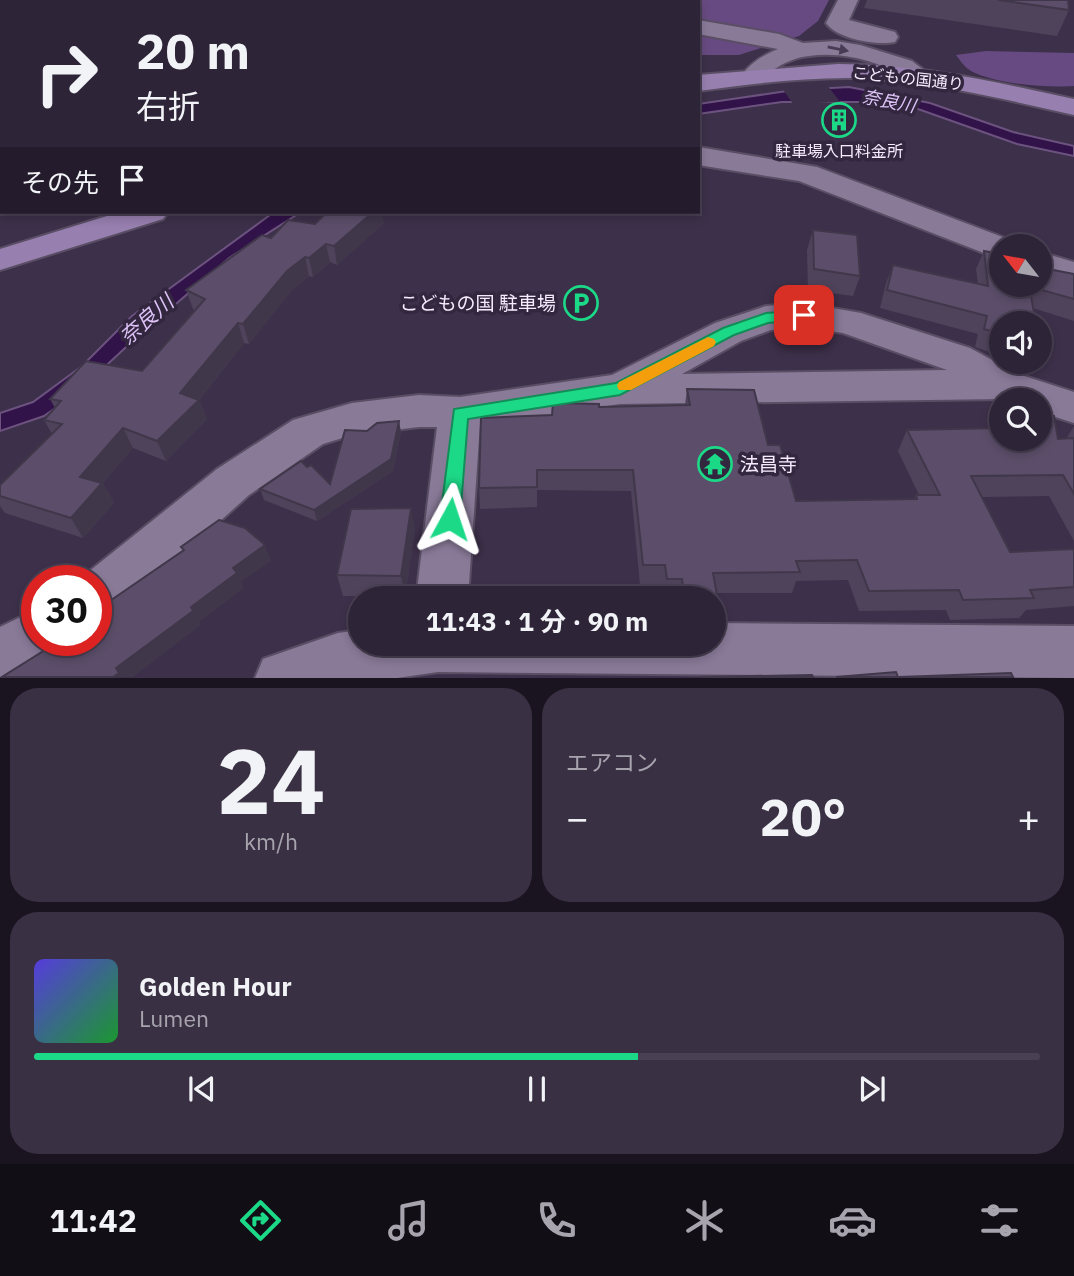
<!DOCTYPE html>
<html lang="ja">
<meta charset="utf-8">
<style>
:root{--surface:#2e2438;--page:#3a3043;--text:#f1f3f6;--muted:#a7a4ae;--line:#494153;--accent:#1cd988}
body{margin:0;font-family:"IBM Plex Sans","Noto Sans JP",sans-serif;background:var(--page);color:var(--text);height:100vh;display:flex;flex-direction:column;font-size:26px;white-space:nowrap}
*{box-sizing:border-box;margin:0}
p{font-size:23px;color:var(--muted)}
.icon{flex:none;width:38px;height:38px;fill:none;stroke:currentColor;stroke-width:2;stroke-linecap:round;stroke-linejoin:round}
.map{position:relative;height:678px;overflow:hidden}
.side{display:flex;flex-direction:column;gap:10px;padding:10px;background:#19141f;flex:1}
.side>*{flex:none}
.hud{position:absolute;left:0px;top:0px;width:700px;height:214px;box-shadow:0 4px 10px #0003,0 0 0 2px var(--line);background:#2e2438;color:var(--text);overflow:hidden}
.needle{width:46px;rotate:301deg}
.tools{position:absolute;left:989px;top:234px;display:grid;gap:14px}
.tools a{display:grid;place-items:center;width:63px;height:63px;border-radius:50%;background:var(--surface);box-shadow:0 4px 10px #0003,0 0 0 2px var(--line);font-size:35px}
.speed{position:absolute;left:21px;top:565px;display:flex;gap:14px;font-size:35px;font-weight:700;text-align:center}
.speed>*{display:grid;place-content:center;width:91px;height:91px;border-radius:50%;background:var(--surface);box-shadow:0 4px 10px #0003,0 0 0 2px var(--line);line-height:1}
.speed .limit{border:10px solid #d22;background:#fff;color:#111}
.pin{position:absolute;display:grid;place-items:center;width:60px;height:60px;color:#fff;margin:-30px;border-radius:14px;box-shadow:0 4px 10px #0006}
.me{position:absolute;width:77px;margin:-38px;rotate:5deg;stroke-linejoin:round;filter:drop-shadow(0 0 5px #0008)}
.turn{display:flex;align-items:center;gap:24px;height:147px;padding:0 21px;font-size:32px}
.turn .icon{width:91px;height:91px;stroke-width:2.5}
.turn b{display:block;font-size:49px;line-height:60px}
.then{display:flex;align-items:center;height:66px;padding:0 21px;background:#0003;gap:14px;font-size:26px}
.big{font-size:52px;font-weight:700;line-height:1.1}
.side .widget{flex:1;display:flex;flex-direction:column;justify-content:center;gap:10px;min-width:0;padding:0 24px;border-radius:28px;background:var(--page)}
.side .dial{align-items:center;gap:0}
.dial b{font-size:91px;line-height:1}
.song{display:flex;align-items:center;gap:21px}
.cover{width:84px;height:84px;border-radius:10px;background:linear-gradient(135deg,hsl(250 70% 55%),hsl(130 70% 35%))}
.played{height:7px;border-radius:4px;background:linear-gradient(90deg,var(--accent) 60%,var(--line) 60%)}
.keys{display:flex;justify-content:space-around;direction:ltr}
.heat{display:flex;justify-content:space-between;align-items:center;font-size:38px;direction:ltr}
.side .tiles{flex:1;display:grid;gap:10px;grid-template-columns:1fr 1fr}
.widget:last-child{grid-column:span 2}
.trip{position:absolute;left:348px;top:586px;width:378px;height:70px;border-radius:35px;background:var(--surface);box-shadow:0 4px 10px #0003,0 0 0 2px var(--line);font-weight:700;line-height:70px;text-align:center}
.menu{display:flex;height:112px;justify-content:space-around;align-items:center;background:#120e16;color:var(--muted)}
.menu .icon{width:49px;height:49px}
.menu .current{color:var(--accent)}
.menu b{font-size:32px;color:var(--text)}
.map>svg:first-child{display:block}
</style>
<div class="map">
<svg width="1074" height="678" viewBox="0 0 1074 678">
<rect width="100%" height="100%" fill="#3d304a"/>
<g fill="#674a81">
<polygon points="0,0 829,0 818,21 799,36 739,55 698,55 698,2 2,2 0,200"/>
<path d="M986,51l88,2v33c-28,2 -79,-2 -103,-15 -7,-4 -11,-11 -15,-16z"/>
</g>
<g fill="#311249" stroke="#6c537f" stroke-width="2">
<polygon points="849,87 930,103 1013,132 1074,146 1074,156 1017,144 918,109 882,102 782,102 698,114 698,104 794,90"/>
<polygon points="274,212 301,212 229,258 125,348 79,391 44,416 0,431 0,413 33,402 82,366 132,316"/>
</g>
<polygon fill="#3d304a" points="828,86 840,102 793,104 782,88"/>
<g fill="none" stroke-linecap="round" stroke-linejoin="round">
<g stroke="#5a4e65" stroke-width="4">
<g id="minor">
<polygon points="83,0 115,0 116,2 84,2"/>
<polygon points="240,0 265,0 239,2"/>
<polygon points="294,0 316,0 317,2 295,2"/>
<polygon points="441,0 464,0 465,2 442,2"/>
<polygon points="634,0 658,0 659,2 635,2"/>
<path d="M838,0h20l-9,20 46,12 3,5 -3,5c-17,4 -58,-3 -69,-19z"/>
<path d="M698,20l81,14 24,9 33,-2 24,4 52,16 21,16 -3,5c-20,5 -37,-13 -56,-19 -20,-7 -44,-10 -65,-7 -10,1 -22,5 -31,11 -13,8 -16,17 -33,13l-3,-5c9,-13 22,-20 36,-26l-80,-15z"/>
<rect x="0" y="74" width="2" height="16"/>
<polygon points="698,147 817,167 1013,241 1017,247 1001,247 1001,258 989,255 799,181 698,165"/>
<polygon points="1040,252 1074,262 1074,285 1040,274"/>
<path d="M804,303l57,10 109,35 48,26 56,18v31l-34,-11v-11l-38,-2 -382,5 -140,21 -12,173h-52l21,-171h-18l-67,8 -29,9 -74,51 -92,83 -43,35 -18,6v-38h-19l140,-112 76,-49 59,-17 67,-8 41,2 152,-22 103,-52 51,-17zM804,327l39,6 104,37 -265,4 59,-33 30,-11z"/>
<polygon points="37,609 37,640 61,640 56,652 20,677 0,678 0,627"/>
<polygon points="714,623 1074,626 1074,678 438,672 397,678 255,678 263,659 338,633 360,630 360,644 714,644"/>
</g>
</g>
<g stroke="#5a4e65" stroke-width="4">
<g id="major">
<path d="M838,64c80,0 158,18 236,35v16c-71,-16 -143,-34 -216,-37 -53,-1 -107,6 -160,13v-16z"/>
<polygon points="120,212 168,212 163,219 0,270 0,249"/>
</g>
</g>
<use href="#minor" fill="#897a98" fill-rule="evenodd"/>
<use href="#major" fill="#977faf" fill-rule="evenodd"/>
</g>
<g fill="#4f435b">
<rect x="317" y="0" width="98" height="2"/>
<polygon points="867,0 1068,0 1069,10 1057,36 864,8"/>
<polygon points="384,223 337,265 330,262 313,277 309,276 292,290 249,344 244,343 199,400 207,419 166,461 133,448 103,483 114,503 83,538 5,513 0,506 0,485 52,434 44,420 55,408 50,399 142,371 195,311 193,309 186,290 271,238 315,224"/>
<polygon points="813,230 860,276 853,296 808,290 807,250"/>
<polygon points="984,251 1031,296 1034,285 1040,285 1040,275 1043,268 1074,274 1074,321 1033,308 1001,324 1001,356 975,347 978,334 880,308 886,283 893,265 978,284 976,269"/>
<polygon points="687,389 768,445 796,501 914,499 916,495 919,495 898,451 907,430 993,429 1001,415 1001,439 1066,439 1074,426 1074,541 1049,496 982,497 1010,552 1074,549 1074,606 1026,610 1019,618 950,620 946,610 859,611 848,580 796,581 792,593 717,593 714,606 714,598 663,598 661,585 640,585 631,491 537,490 537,507 480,509 479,488 552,415 599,407 685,405"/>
<polygon points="401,432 393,471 317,521 264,500 260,489 307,467 330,484"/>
<polygon points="415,529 405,596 343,596 337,575"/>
</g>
<g fill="#40374a">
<polygon points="394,0 415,0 415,2 389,2"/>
<polygon points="373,212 382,212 384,223 337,265 334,246"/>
<polygon points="326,244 330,262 313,277 309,258"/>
<polygon points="305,257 309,276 292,290 249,344 243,324 287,271"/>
<polygon points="238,323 244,343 197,402 199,400 207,419 166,461 157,441 180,393"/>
<polygon points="399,421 401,432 393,471 317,521 314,510"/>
<polygon points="123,428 133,448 103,483 114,503 83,538 71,518 80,477"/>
<polygon points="411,508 415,529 405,596 401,576"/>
<polygon points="265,545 271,561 241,582 244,588 199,622 201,625 133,677 113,677 116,668 191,607 233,568"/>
</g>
<g fill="#5c4e6a" stroke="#40374a" stroke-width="2">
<polygon points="354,0 394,0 389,2 358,2"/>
<polygon points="998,0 1068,0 1069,10"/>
<polygon points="327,212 373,212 334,246 326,244 309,258 305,257 287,271 243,324 238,323 180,393 199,400 157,441 123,428 80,477 102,483 71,518 0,496 0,485 62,424 44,420 61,401 50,399 86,361 142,371 205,299 186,290 262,235 271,238 288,220 315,224"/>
<polygon points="813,230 857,235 860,276 814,269"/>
<polygon points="984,251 1001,254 1001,285 1029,285 1036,324 1001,324 1001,334 984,329 987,316 887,290 893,265 988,286"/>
<polygon points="1043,268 1074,274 1074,299 1038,289"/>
<polygon points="687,389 754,390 768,445 780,445 796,501 917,499 916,495 940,495 907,430 1001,428 1001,439 1040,439 1040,416 1054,416 1058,439 1074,438 1074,494 1063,475 971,476 1010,552 1074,549 1074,587 1030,590 1034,598 963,600 959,590 869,591 857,560 796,561 800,572 713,573 717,595 684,594 682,579 667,579 665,565 643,565 633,470 537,470 537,487 479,488 481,418 552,415 553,403 599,404 599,407 690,405"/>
<polygon points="399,421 391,459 314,510 260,489 301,461 307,467 311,465 330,484 345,430 367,431 377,423"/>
<polygon points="411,508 401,576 337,575 351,509"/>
<polygon points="219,520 245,528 265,545 233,568 237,573 191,607 193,611 116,668 119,673 113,677 2,677 61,640 96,640 96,618 108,611 104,605 184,550 181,547"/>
<polygon points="896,672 898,677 836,677"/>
<polygon points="1011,673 1013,677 899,677"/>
<polygon points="812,675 813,677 701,677"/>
</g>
<defs><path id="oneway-solid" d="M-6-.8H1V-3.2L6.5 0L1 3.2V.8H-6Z" transform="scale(1.75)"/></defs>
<use fill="#483b55" href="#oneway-solid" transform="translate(838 49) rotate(11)"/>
<polygon fill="#1cd988" stroke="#128d58" stroke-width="2" points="804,310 810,311 812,315 810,319 768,323 734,335 620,395 468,419 460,519 457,525 450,527 443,525 440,519 454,409 616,383 723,328 766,313"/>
<polygon fill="#f59e0b" points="708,337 714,339 716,342 714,346 631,390 619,390 617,386 619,382"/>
<defs>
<g id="building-ring" transform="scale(1.75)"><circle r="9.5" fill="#33263f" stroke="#1cd988" stroke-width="1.5"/><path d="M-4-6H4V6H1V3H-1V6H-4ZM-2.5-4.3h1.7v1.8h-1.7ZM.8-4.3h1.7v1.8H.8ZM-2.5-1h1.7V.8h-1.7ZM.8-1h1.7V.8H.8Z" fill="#1cd988"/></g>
<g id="parking-ring" transform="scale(1.75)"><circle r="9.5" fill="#33263f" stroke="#1cd988" stroke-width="1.5"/><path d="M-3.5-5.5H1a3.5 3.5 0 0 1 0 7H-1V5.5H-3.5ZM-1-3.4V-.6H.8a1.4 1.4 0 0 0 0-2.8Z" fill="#1cd988"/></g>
<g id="temple-ring" transform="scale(1.75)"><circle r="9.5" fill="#33263f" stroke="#1cd988" stroke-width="1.5"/><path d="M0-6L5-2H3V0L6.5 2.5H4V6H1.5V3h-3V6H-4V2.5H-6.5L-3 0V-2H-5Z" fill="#1cd988"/></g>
</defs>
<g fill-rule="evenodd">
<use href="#building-ring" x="839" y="120"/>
<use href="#parking-ring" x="581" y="303"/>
<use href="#temple-ring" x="715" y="464"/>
</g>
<g text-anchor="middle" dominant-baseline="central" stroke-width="7" stroke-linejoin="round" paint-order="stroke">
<g font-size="16" fill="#f4ecfd" stroke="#33263f">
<text transform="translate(908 78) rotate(6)">こどもの国通り</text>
</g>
<g font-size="16" fill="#f4ecfd" stroke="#33263f">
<text x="839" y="151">駐車場入口料金所</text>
</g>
<g font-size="18" font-style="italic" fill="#ddc3f8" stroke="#33263f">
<text transform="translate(889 101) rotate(11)">奈良川</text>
</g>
<g font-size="19" fill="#f4ecfd" stroke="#33263f" text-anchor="end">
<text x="556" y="303">こどもの国 駐車場</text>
<text x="740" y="464" text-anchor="start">法昌寺</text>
</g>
<g font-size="21" font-style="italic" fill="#ddc3f8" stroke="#33263f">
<text transform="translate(146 319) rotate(-41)">奈良川</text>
</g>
</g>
</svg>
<div class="tools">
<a><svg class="needle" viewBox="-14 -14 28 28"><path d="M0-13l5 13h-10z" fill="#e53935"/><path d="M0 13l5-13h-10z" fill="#a7a4ae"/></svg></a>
<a><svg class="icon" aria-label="sound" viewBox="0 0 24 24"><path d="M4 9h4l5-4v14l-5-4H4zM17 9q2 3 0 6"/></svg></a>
<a><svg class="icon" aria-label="search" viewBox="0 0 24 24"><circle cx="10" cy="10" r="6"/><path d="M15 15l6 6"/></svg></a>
</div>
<div class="speed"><div class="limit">30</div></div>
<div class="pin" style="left:804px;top:315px;background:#d93025"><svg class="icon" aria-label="arrive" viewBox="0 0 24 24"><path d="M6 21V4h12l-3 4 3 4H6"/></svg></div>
<svg class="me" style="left:450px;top:519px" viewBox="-20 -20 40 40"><path d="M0-17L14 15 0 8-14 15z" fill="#1cd988" stroke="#fff" stroke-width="4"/></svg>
<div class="trip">11:43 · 1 分 · 90 m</div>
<div class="hud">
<div class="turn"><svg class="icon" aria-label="right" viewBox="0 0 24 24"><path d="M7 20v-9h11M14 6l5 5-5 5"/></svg><div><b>20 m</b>右折</div></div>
<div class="then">その先<svg class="icon" aria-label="arrive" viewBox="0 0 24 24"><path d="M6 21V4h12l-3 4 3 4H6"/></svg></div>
</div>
</div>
<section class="side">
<div class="tiles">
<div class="widget dial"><b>24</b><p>km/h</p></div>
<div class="widget"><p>エアコン</p>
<div class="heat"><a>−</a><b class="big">20°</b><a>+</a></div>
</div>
<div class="widget">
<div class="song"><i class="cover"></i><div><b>Golden Hour</b><p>Lumen</p></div></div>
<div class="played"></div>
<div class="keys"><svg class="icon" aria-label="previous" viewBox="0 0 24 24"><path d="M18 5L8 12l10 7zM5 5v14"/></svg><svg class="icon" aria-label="pause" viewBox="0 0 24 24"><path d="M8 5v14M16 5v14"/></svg><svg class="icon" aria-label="next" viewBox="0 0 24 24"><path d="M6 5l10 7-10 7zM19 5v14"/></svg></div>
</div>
</div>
</section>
<nav class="menu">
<b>11:42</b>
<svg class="icon current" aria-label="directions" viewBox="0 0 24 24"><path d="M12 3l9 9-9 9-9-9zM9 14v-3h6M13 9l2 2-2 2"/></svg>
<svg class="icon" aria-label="music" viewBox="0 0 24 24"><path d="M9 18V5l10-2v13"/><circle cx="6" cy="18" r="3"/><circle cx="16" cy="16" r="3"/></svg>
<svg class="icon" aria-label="phone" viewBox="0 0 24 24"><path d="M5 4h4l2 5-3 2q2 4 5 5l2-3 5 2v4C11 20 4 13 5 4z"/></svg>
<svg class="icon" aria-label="climate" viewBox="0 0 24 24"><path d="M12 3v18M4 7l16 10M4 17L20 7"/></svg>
<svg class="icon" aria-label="car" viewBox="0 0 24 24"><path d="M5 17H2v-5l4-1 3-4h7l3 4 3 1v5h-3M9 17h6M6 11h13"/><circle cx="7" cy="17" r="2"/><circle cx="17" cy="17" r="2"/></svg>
<svg class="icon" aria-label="filters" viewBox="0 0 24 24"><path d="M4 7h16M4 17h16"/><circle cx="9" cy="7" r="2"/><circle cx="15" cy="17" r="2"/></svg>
</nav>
